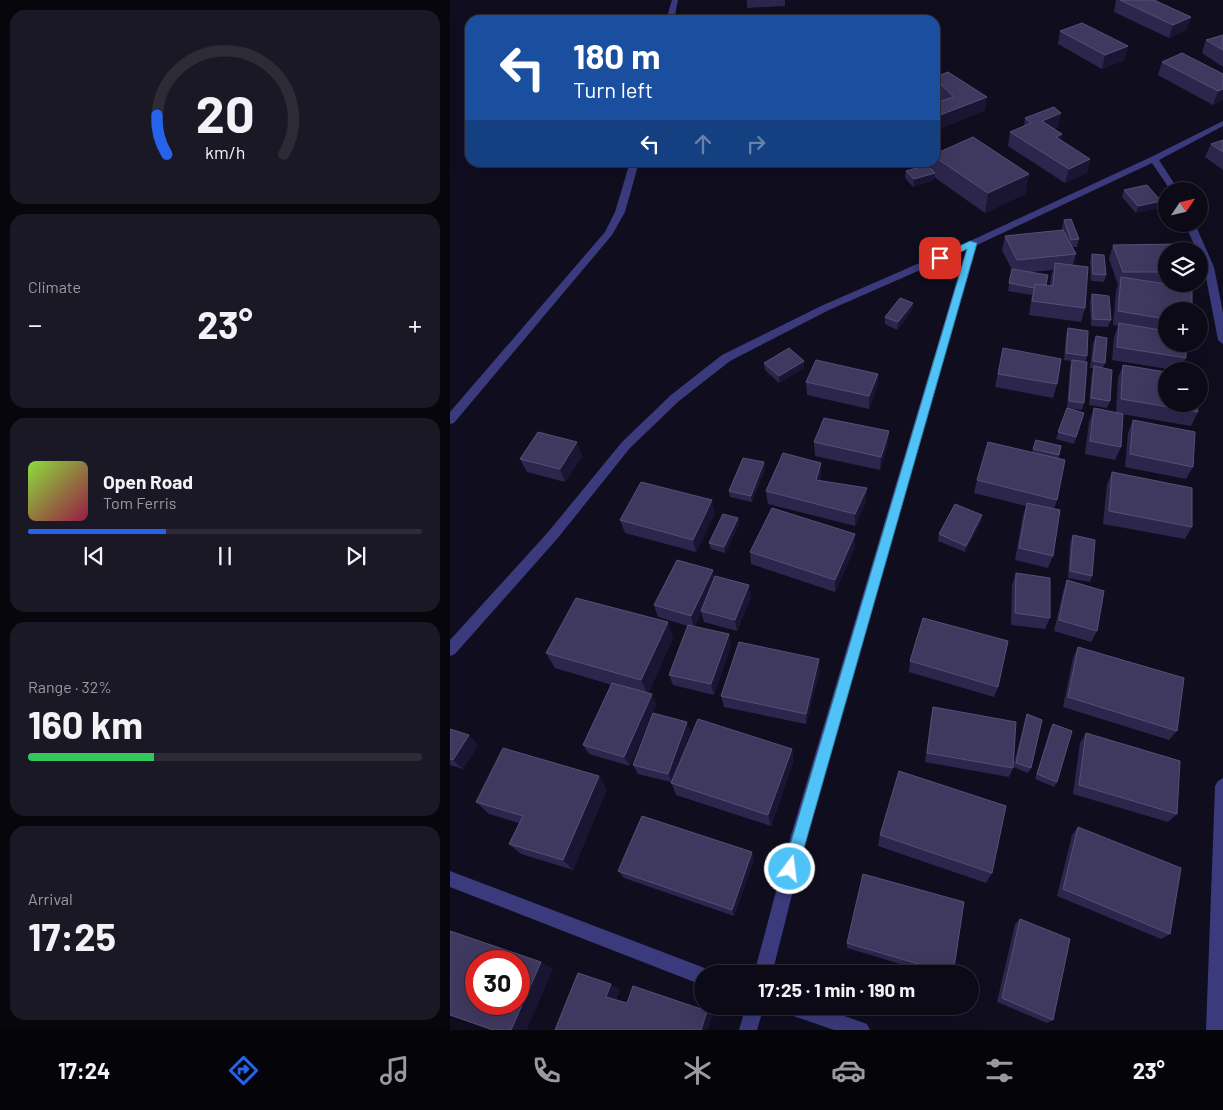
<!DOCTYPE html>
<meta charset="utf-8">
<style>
:root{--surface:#0c0a17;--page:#1a1824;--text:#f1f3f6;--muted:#9a9aa1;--line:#2c2b36;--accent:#2563eb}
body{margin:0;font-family:Barlow,sans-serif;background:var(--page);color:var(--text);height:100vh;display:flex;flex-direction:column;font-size:19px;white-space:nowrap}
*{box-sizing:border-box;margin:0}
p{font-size:16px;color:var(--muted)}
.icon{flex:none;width:28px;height:28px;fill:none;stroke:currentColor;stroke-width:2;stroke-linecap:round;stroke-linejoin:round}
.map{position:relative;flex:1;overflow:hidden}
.sheet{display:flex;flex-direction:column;gap:10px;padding:10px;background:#07060d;width:450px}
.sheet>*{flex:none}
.hud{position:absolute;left:15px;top:15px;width:475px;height:152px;border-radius:15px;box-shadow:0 5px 20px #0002,0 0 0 1px var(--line);background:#1a4fa0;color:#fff;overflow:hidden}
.needle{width:32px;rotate:55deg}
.buttons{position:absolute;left:708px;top:182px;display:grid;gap:10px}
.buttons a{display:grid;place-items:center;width:50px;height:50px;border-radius:50%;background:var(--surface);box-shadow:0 5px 20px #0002,0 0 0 1px var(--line);font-size:25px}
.speed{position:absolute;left:15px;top:950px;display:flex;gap:10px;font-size:25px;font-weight:700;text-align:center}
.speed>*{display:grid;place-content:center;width:65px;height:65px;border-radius:50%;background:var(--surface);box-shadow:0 5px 20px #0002,0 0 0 1px var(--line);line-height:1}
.speed .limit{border:8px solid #d22;background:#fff;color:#111}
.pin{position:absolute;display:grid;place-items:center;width:42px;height:42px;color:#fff;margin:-21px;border-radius:10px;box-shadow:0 2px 8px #0006}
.me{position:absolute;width:55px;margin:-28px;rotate:15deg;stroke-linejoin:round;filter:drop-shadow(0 0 4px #0008)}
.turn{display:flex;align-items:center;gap:18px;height:105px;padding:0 25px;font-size:22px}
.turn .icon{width:65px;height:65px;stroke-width:2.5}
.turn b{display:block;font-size:35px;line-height:42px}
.lanes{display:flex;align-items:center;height:48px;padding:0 25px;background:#0003;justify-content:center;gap:25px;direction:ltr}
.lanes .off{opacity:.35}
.big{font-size:38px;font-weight:700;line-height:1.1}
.sheet .card{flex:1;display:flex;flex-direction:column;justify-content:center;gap:8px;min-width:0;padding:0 18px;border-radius:15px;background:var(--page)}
.sheet .dial{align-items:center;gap:0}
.dial svg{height:130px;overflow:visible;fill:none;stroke:var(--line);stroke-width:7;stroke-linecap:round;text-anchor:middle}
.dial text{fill:var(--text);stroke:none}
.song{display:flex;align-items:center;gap:15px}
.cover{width:60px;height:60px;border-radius:8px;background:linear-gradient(135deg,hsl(90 70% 55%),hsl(340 70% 35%))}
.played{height:5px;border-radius:2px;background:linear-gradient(90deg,var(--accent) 35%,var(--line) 35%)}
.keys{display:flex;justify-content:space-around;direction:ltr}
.heat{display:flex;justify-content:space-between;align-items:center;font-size:28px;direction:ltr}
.charge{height:8px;border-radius:4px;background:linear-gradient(90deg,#34c759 32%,var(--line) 0)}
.trip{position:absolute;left:244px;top:965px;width:285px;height:50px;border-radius:25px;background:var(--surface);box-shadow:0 5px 20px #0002,0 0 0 1px var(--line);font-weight:700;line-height:50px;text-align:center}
.tabs{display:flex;height:80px;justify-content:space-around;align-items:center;background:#050409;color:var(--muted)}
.tabs .icon{width:35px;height:35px}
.tabs .selected{color:var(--accent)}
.tabs b{font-size:22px;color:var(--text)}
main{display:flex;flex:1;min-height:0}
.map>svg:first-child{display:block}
</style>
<main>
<section class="sheet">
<div class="card dial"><svg viewBox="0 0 100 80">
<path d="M14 69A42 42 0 1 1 86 69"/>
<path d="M14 69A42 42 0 0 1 8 45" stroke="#2563eb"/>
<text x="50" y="56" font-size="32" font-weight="700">20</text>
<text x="50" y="72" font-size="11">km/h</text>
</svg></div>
<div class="card"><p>Climate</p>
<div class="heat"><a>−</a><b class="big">23°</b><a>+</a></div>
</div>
<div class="card">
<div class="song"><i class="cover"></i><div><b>Open Road</b><p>Tom Ferris</p></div></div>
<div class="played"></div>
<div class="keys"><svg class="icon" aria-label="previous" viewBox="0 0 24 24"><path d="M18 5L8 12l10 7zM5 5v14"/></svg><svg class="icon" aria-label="pause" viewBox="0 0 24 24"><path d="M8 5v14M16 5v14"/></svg><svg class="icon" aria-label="next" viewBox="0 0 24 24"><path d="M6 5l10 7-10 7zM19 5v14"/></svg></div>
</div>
<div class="card"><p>Range · 32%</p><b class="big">160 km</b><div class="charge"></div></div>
<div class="card"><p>Arrival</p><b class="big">17:25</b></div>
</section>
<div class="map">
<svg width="773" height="1030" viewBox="0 0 773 1030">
<rect width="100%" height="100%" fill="#100d1f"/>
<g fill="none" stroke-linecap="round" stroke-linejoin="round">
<g fill="#3b3a7c" fill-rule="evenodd">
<polygon points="222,0 228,0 224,20 216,20"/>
<polygon points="773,121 773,126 709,160 729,191 721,191 702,163 527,245 357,835 322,974 304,974 341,835 516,250 379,310 280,361 229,401 180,448 107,539 5,654 0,656 0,640 99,531 172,442 221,395 272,355 371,306 520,241 701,157"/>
<polygon points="180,162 189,162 175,212 162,235 4,423 0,424 0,412 155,232 165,212"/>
<polygon points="735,224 745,224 764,267 773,313 773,344 768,340 754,267"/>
<polygon points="773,778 773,1030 756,1030 765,786 768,781"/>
<polygon points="0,871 252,967 258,970 260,974 252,974 252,985 0,887"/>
<polygon points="296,1006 314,1006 307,1030 289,1030"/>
<polygon points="329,1006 366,1006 417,1024 420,1030 384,1030 332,1012"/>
</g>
</g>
<g fill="#2d264c" fill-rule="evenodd">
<polygon points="297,0 335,0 335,6 297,8"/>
<polygon points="666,0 704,0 741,17 736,30 719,38 664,12"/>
<polygon points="610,31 678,46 674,60 652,69 608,44"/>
<polygon points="773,35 773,67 752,53 756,40"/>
<polygon points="712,62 773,74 773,100 763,105 708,75"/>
<polygon points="485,77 535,110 485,131 485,103 492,101 485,93"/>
<polygon points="575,118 608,127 604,129 612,134 610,140 640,159 637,173 615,183 558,146 560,132 574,126"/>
<polygon points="773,140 773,170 755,157 761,144"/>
<polygon points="485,154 579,174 575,194 535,213 484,177 484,180 463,187 455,178 456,171 481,169 481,162 485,162"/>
<polygon points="674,190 711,201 709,208 686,213 672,197"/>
<path d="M614,220l15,19 -2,8h-5l4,7 -3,11 12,43 -4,14 -52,-7 3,-20 -24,-4 4,-21 -10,-20 3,-14 58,-4 -1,-5zM603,270l-2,7 -1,9 -4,-1 -16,-13z"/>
<polygon points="663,245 716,251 716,284 736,284 735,285 723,285 716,311 716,344 736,358 730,371 662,360 664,337 668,326 663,325 666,291 668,285 659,259"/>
<polygon points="642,254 656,275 654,282 641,281 640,261"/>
<polygon points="642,294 661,320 658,327 641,326 640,301"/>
<polygon points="463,303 462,310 447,330 435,324 435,317"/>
<polygon points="618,328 637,356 635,362 634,403 632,410 617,408 620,367 622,361 614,360 616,335"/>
<polygon points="646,336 655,363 653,368 660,401 657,408 639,405 642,373 644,368 640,368 643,343"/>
<polygon points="553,348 607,384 603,398 545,387"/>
<polygon points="354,361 354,368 329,383 315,370 314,363"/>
<polygon points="673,365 748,412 741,426 666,413 668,378"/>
<polygon points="428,374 427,387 419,409 357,395 356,382"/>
<polygon points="617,408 634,413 624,444 606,439"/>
<polygon points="644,408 671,447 665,460 635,454 639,422"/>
<polygon points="683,420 743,467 736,479 675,467 678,433"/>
<polygon points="586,440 611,446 608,459 607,500 604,509 603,556 598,568 565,560 573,515 576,506 524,493 527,480 582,452"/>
<polygon points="127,442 132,456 115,482 77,472 70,459"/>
<polygon points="364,442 438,444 430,470 365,456"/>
<polygon points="314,462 315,469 302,502 280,497 279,491"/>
<polygon points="371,463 371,476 370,480 416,501 405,526 318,504 316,491"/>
<polygon points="662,472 742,527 735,539 653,524 657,485"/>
<polygon points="265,513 246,552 175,533 170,520"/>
<polygon points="288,518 289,524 275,553 261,549 259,543"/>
<polygon points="531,521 515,552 488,541 489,534"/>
<polygon points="623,535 642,576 640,582 618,578 620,542"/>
<polygon points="405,547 385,592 301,564 300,552"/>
<polygon points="566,573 600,618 595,629 561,625 562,585"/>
<polygon points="265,578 301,597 287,631 254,622 251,612 245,626 281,645 264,695 223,685 219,675 238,626 208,617 204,605"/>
<polygon points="617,580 647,631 641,642 604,631 613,592"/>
<polygon points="223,638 198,693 206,704 180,766 139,754 133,745 162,685 105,668 96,653"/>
<polygon points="628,647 727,731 719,740 613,707 623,658"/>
<polygon points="460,661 548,687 544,697 459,672"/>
<polygon points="370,669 356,724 274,707 271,696"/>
<polygon points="483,707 563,768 559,777 475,762 481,717"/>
<polygon points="577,714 581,768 578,773 563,767 575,720"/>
<polygon points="603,724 607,782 604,787 585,779 600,729"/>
<polygon points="0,729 28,745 13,769 0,765"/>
<polygon points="241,732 231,758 342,749 343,762 321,826 226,795 221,782 188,774 183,765"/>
<polygon points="636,733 727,814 718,822 623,794 630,743"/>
<polygon points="157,789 123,870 71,854 59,844 69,823 39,814 26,802"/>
<polygon points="628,827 720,934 711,939 607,896 622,835"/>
<polygon points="430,835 542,873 536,883 428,846"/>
<polygon points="304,859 284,916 174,878 168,871"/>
<polygon points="570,919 603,1020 597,1023 547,1002 565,924"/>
<polygon points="397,943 503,974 484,974 397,948"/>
</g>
<g fill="#1a1532">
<polygon points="741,17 736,30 719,38 723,25"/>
<polygon points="678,46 674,60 652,69 655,55"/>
<polygon points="773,89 773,100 763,105 768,91"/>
<polygon points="537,97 535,110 485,131 485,117"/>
<polygon points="611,113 608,127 589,134 592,121"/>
<polygon points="612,134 609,148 606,137"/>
<polygon points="640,159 637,173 615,183 619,169"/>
<polygon points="485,173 484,180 463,187 464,179"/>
<polygon points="579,174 575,194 535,213 538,193"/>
<polygon points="711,201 709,208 686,213 688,206"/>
<polygon points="463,303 462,310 447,330 448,322"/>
<polygon points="354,361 354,368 329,383 329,376"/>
<polygon points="428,374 427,387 419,409 419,396"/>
<polygon points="439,431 438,444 430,470 431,457"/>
<polygon points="127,442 132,456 115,482 110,469"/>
<polygon points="314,462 315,469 302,502 301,496"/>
<polygon points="371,463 371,476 367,493 366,480"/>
<polygon points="417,488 416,501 405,526 405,514"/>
<polygon points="262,500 265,513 246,552 243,540"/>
<polygon points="532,515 531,521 515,552 516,546"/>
<polygon points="288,518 289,524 275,553 274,547"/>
<polygon points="405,534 405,547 385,592 385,580"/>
<polygon points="263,570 265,582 251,611 251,612 244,628 241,616"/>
<polygon points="299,585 301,597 287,631 285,620"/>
<polygon points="218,622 223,638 198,695 191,680"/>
<polygon points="279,634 281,645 264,695 261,684"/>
<polygon points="369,659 370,669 356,724 356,714"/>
<polygon points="202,694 206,704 180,766 174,757"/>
<polygon points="237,722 241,732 222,782 218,774"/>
<polygon points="19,735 28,745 13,769 3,760"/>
<polygon points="342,749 343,762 321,826 318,815"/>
<polygon points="149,776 157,789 123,870 113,860"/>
<polygon points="302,852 304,859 284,916 282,910"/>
<polygon points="91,962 103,969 77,1030 61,1030"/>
<polygon points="161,984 170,990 166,1002 156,997"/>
<polygon points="257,1011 262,1016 258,1030 251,1030"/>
</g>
<g fill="#3f385f" stroke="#564f78" fill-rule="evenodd">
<polygon points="670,0 704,0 741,17 723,25"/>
<polygon points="632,23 678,46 655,55 610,31"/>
<polygon points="773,35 773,50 756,40"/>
<polygon points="732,53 773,74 773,89 768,91 712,62"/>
<polygon points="498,72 537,97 485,117 485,103 504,97 485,79 485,77"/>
<polygon points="604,107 611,113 592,121 612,134 606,137 640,159 619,169 560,132 581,123 575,118"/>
<polygon points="523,137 579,174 538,193 485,157 485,154"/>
<polygon points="773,140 773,152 761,144"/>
<polygon points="477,165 485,173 464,179 456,171"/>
<polygon points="697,185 711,201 688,206 674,190"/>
<polygon points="621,219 629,239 621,240 614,220"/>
<polygon points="613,230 626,254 567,260 555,236"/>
<polygon points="729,244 732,251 716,251 716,272 673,272 663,245"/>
<polygon points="642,254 654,255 656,275 643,274"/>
<polygon points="605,263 638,267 635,308 582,301 585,284 603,286"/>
<polygon points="562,269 598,275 596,285 585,284 584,288 559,283"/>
<polygon points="671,277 742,288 742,311 716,311 716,319 668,311"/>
<polygon points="642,294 659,296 661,320 643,319"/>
<polygon points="450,298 463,303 448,322 435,317"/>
<polygon points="669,323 716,331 716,344 736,344 736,358 667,347"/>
<polygon points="618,328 638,331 637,356 616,353"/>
<polygon points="646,336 657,338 655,363 643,361"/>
<polygon points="339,348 354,361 329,376 314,363"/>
<polygon points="553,348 611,359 607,384 548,374"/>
<polygon points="366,360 428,374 419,396 356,382"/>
<polygon points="622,360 637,362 634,403 619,401"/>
<polygon points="673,365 716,372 716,404 747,404 748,412 671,399"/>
<polygon points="644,366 662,370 660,401 641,398"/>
<polygon points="617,408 634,413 626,437 608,432"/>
<polygon points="644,408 673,414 671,447 640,441"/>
<polygon points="374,418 439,431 431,457 364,442"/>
<polygon points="683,420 745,432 743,467 680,454"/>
<polygon points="88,432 127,442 110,469 70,459"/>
<polygon points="586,440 611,446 609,455 583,449"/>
<polygon points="538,442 615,460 607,500 527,480"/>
<polygon points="333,453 371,463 366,480 417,488 405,514 316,491"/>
<polygon points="293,458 314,462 301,496 279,491"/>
<polygon points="662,472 742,488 742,527 659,511"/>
<polygon points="191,482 262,500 243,540 170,520"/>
<polygon points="577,503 610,510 603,556 569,548"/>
<polygon points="505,504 532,515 516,546 489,534"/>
<polygon points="322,508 405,534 385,580 300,552"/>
<polygon points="273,514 288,518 274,547 259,543"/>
<polygon points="623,535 645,540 642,576 620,571"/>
<polygon points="227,560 263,570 241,616 204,605"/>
<polygon points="566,573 600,578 600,618 565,613"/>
<polygon points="265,576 299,585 285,620 251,611"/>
<polygon points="617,580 654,591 647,631 609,620"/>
<polygon points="126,598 218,622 191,680 96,653"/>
<polygon points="473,618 558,641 548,687 460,661"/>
<polygon points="238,625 279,634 261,684 219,675"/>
<polygon points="289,642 369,659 356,714 271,696"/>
<polygon points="628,647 734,678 727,731 618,697"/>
<polygon points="162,683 202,694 174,757 133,745"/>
<polygon points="483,707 566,722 563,768 477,753"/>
<polygon points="203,713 237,722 218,774 183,765"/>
<polygon points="577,714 592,720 581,768 566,763"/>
<polygon points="248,719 342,749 318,815 221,783"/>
<polygon points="603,724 622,731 607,782 587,774"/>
<polygon points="0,729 19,735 3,760 0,759"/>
<polygon points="636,733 730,761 727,814 629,785"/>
<polygon points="53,748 149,776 113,860 59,844 73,816 26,802"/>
<polygon points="449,771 556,806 542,873 430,835"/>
<polygon points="192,816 302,852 282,910 168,871"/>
<polygon points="628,827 731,868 720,934 613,889"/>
<polygon points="413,874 514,902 503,974 397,943"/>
<polygon points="570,919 620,939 603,1020 552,998"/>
<path d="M0,931l91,31 -30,68h-18l-43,-15zM26,961h43v43h-43z"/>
<polygon points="128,973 161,984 156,997 177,1003 183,986 257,1011 251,1030 105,1030"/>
</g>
<polygon fill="#4fc3f7" stroke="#337fa1" points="520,241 527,243 348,869 345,875 340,877 335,875 333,869 517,249 493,260 485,258"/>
</svg>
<div class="buttons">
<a><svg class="needle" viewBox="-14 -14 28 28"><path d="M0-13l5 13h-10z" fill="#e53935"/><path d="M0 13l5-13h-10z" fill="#9a9aa1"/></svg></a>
<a><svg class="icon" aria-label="layers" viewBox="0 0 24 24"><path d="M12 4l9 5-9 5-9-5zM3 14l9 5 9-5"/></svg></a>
<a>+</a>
<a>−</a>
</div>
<div class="speed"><div class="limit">30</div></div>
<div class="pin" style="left:490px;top:258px;background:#d93025"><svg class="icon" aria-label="arrive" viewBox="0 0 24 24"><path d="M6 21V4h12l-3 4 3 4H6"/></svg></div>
<svg class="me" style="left:340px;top:869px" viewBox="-20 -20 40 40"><circle r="17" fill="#4fc3f7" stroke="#fff" stroke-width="3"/><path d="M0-11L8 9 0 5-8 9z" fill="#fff"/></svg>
<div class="trip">17:25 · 1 min · 190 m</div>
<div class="hud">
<div class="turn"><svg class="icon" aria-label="left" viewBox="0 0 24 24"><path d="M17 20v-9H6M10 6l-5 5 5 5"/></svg><div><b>180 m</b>Turn left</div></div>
<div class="lanes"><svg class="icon" aria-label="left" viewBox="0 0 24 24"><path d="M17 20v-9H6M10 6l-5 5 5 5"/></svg><svg class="icon off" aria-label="ahead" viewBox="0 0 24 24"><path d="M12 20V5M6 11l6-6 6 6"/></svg><svg class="icon off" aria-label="right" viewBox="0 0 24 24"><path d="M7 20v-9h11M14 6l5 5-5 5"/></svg></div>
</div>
</div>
</main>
<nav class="tabs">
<b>17:24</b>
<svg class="icon selected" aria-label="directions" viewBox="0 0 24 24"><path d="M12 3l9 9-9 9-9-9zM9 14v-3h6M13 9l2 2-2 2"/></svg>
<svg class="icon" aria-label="music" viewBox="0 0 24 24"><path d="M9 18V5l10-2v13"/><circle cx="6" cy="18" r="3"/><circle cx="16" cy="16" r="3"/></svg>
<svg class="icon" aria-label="phone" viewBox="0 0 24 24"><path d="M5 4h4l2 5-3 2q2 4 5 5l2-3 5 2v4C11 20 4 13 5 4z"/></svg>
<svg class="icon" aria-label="climate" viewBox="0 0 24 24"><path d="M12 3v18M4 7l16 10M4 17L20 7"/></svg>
<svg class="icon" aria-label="car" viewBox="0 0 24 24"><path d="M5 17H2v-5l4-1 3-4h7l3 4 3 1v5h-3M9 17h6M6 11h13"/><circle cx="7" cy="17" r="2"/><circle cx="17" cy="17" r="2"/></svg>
<svg class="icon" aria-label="filters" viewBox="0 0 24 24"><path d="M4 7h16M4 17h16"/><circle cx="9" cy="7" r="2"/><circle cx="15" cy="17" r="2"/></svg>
<b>23°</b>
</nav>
